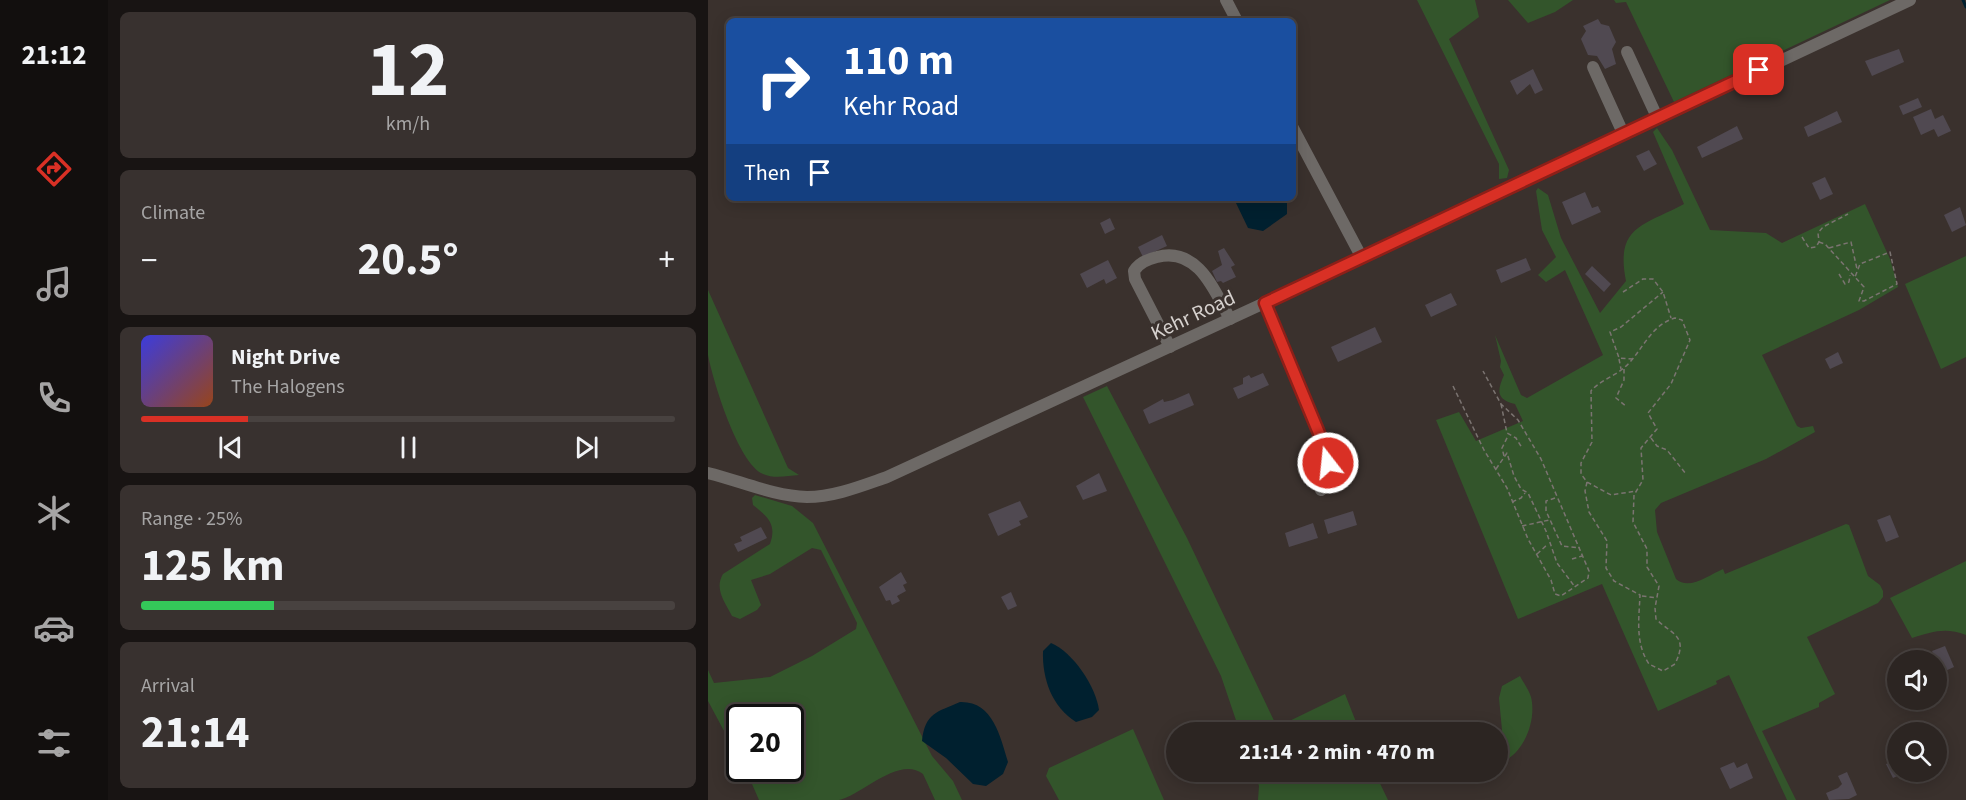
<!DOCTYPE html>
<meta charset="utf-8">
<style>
:root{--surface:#2c2522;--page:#38312f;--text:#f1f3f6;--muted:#a6a5a5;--line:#484240;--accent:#d93025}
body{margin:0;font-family:"Source Sans 3",sans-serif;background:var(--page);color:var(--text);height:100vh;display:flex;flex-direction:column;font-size:22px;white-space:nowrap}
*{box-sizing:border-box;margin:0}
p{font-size:20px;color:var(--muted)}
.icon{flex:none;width:33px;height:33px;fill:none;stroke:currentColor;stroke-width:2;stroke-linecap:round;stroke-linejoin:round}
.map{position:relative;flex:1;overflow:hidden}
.details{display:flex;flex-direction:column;gap:12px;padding:12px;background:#181413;width:600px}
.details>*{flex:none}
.banner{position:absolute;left:18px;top:18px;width:570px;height:183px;border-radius:9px;box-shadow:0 3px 15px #0003,0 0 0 2px var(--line);background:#1a4fa0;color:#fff;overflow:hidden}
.tools{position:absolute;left:1179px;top:650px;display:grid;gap:12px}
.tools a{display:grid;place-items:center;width:60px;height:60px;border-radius:50%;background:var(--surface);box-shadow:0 3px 15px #0003,0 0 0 2px var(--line);font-size:30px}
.speed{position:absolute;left:18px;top:704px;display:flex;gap:12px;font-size:30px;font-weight:700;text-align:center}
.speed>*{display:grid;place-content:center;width:78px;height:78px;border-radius:50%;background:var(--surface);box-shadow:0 3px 15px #0003,0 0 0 2px var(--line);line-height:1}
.speed .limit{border:3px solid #111;border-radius:9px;background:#fff;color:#111}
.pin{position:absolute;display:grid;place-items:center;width:51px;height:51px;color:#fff;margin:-26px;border-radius:12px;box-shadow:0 3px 9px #0006}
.me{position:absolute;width:66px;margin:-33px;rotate:344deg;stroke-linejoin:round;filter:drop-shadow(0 0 4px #0008)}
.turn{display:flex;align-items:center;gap:21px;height:126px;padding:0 18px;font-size:27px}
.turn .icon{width:78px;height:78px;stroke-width:2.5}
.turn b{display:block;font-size:42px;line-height:51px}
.then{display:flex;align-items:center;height:57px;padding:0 18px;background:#0003;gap:12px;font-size:22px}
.big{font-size:45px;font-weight:700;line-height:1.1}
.details .widget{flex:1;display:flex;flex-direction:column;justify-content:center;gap:9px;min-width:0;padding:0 21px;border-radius:9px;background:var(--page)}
.details .dial{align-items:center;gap:0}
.dial b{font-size:78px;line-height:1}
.song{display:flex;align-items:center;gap:18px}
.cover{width:72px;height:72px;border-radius:9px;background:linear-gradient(135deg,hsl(240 70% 55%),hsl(20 70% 35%))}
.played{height:6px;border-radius:3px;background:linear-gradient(90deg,var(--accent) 20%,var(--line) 20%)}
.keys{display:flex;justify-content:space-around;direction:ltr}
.heat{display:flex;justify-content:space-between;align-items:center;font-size:33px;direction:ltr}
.charge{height:9px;border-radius:4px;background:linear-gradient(90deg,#34c759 25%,var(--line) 0)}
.trip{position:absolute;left:458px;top:722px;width:342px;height:60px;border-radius:30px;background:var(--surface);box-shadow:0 3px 15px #0003,0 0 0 2px var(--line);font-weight:700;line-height:60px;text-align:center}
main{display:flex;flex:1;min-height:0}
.menu{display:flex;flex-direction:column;width:108px;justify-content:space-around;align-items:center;background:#120f0e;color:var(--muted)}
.menu .icon{width:42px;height:42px}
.menu .selected{color:var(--accent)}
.menu b{font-size:27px;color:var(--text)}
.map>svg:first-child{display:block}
</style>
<main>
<nav class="menu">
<b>21:12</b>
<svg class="icon selected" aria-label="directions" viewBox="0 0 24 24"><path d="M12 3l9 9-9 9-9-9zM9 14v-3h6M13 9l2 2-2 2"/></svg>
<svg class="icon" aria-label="music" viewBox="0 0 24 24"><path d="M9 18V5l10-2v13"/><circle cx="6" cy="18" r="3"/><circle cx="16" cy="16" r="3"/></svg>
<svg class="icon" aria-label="phone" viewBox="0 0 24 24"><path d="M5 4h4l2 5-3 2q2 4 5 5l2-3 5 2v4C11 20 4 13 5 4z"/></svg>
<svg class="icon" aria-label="climate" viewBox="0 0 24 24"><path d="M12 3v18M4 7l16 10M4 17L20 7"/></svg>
<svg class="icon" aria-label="car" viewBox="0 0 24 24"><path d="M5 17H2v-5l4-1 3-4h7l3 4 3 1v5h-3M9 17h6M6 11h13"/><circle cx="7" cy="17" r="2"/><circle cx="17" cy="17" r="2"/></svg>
<svg class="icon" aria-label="filters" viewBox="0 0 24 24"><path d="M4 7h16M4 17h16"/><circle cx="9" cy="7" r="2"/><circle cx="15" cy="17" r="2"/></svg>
</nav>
<section class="details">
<div class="widget dial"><b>12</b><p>km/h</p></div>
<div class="widget"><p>Climate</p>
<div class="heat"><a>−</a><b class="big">20.5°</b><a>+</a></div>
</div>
<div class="widget">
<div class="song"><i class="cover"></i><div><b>Night Drive</b><p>The Halogens</p></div></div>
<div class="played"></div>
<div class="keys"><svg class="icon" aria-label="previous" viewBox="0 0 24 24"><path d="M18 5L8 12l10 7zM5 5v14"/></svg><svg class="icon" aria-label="pause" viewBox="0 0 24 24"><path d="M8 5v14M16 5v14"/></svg><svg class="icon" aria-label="next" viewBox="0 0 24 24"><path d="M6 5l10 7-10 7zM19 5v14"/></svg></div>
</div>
<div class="widget"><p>Range · 25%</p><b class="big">125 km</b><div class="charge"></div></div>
<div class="widget"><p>Arrival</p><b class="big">21:14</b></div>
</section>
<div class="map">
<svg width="1258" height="800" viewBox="0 0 1258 800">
<rect width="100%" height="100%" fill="#3a312d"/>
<g fill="#33552b">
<polygon points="709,0 767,0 771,17 741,39 801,170 799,178 791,179 791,164"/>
<polygon points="800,0 865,0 847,12 820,23"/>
<polygon points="906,0 1182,0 966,102 918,2 908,3"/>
<path d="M949,128l15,22 38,80 56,3 16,10 83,-39 25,55 8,28 -39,23 -97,45 35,71 4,2 12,-2 2,6 -49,27 -105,44 -6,7 2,22 19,47c13,12 33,-4 47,-10l2,5 121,-50 3,1 19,51 12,9 3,6v6l-5,6 -71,34 28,57 -16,9v4l-57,24 34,69h-9l-58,-125 -13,6 1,3 -59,27 -56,-127 -84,35 -82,-199 23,-8 17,29 47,-20 -8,-17c-19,-5 -18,-13 -11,-29l-4,-8 1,-6 -6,-26 26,60 6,3 76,-43 -38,-85 -19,12 -8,-7 18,-18 -14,-27 -6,-39 2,-3 10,7 13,43 39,75 26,-32c-11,-55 17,-55 58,-77l-31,-72z"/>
<polygon points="1258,256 1258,357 1233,369 1197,284"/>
<path d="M0,290l80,178 11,7c-12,1 -25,4 -36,-1 -25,-11 -50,-93 -55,-119 0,-21 0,-44 0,-65z"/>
<polygon points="399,386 479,538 569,727 637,694 652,732 532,732 513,676 375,397"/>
<path d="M47,495l37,11 21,17 119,233 21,25 9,19h-27l-12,-26c-24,-19 -61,21 -84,26 -20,0 -58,0 -80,0l-14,-32h45v-51h-50l-1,42 -31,-58v-31l6,13 56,-6 42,-21 44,-27 1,-6 -36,-73 -9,-2 -42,26 -19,6 10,25 -4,5 -17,9 -8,-3c-7,-14 -18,-27 -9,-42l47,-30c7,-20 -2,-27 -17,-39l-1,-7z"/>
<path d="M1258,561v74c-21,-8 -34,-3 -54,3l-22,-40z"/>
<path d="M812,676c3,6 9,14 11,21 6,24 -8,59 -32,66l4,-22 -4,-43 3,-12z"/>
<polygon points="425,729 456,800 351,800 338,776 341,768"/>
<polygon points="546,771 666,771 680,800 550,800 551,786"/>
</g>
<g fill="#00202f">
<polygon points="529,198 544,198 547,202 552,201 552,198 579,198 579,214 555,231 540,228 528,203"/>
<path d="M343,643c22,9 45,44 48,67l-7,7 -16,5c-24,-15 -34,-43 -33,-71z"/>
<path d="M252,702c33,-1 40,34 48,60l-5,12 -17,12 -13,-2 -27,-26 -24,-17c3,-28 15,-29 38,-39z"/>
</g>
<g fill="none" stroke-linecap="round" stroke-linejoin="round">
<polyline stroke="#00202f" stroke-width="3" points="1255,0 1258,7"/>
</g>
<g fill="#504951">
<polygon points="890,19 893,24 901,26 908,42 904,49 908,64 897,69 889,56 880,55 873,39 878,31 875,26"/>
<polygon points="1191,49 1196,62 1164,76 1157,61"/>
<polygon points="825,69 835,90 827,94 822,84 809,95 802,81"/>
<polygon points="1210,98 1214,107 1195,115 1191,106"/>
<polygon points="1223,109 1227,119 1235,115 1243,131 1230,137 1226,129 1213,135 1205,117"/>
<polygon points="1129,111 1134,122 1100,137 1096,127"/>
<polygon points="1029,126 1035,139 994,158 989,147"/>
<polygon points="941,150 949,164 936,171 928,156"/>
<polygon points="1117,177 1125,194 1112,200 1104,183"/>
<polygon points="877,192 884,208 890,206 893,212 864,225 854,202"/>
<polygon points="1252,207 1258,225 1244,232 1236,215"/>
<polygon points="402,218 407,229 397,234 392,223"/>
<polygon points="454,235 459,246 435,257 430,247"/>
<polygon points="516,248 527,265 523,267 528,277 515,283 513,281 509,282 504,271 514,265 510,251"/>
<polygon points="818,258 823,270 793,283 788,270"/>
<polygon points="400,260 409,278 398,284 396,279 379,288 372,274"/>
<polygon points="884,266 903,284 896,292 877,274"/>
<polygon points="743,293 749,305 723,317 717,305"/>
<polygon points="667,327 674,342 630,362 623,347"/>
<polygon points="1130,352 1135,363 1122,369 1117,359"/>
<polygon points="555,373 561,385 530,399 525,388 535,384 535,378 541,375 543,378"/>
<polygon points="481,393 486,405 441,424 435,410 455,399 456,402 465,400"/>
<polygon points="391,473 399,491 375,500 368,486"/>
<polygon points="312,501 320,517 311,521 313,525 290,536 280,514"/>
<polygon points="645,511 649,525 620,534 616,520"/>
<polygon points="1182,515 1191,537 1178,542 1169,520"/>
<polygon points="605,523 610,538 581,547 577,533"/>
<polygon points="53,527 59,538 30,552 26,544 34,541 32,537"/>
<polygon points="193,572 199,583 195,585 198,591 189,596 192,601 184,605 182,600 178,601 171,587"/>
<polygon points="303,592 309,606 300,610 293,597"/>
<polygon points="1237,646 1246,667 1233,673 1224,651"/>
<polygon points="1190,759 1190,771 1194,774 1185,778 1178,764"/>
<polygon points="1026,762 1029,768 1039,763 1045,778 1022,789 1012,768"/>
<polygon points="1139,772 1149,795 1141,799 1121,800 1118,793 1130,788 1134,784 1130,776"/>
</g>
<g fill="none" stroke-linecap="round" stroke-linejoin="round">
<g stroke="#7b7471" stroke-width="1.5" stroke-dasharray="4.5 3" stroke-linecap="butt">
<polyline points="1094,237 1101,248 1108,247 1111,242 1110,233 1115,227 1140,214"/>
<polyline points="1111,242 1117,244 1156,287 1151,301 1156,301 1189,284 1182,252 1152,264 1147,277"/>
<polyline points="1121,248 1143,242 1149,269"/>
<polyline points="1131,274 1137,284 1141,282 1142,275"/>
<polyline points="915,292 935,279 945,279 955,292 963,318"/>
<polyline points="911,359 913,369"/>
<polyline points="925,359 911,358 902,332 913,327 955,292"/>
<polyline points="916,369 916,380 908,398 919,407"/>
<polyline points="745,386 776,450 799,488 820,539 843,580 847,594 853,596 880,578 881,571 833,459 810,420 793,404 775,371"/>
<polyline points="793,404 799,433 808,438 814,448"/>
<polyline points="943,438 949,446 959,450 978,474"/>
<polyline points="796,456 794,448 800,436"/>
<polyline points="788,469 799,453 806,476 813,489 820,493 838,531 849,563 867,587"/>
<path d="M879,482l-2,9 4,21 18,29 -1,27 8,13 26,14c-1,24 -5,48 9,69l14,7 12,-7c14,-29 -3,-29 -19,-45l-1,-11 4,-22 -12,-19v-18l-14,-27 1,-27 9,-15 -2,-32 16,-19 -9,-16 23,-29 19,-44 -8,-20 -7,-2c-25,7 -33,34 -50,49 -10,9 -26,14 -34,24l1,51 -11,21v11l6,8 24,13 25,-4"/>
<polyline points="847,498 838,501 838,511 854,546 872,548"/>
<polyline points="804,502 813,498 817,493"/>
<polyline points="814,526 841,520"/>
<polyline points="829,554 840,544"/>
<polyline points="864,559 874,556"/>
<polyline points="934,596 949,598"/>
</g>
<g stroke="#6d6966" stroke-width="12">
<polyline points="518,0 529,21"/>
<polyline points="919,52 949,117"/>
<polyline points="885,67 915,133"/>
<polyline points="585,128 654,258"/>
<polyline points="557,303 613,438 620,463 613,490"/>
<path d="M462,347l-35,-68 -1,-8c5,-8 14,-12 23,-14 41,-11 58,35 73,62"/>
<path d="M0,473c33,8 65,23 99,24 27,0 54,-11 80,-20l475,-219 548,-258"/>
</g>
</g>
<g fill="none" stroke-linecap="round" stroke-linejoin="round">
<g stroke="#8d1f18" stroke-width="15">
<polyline id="route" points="620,463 613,438 557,303 1051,70"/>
</g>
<use href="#route" stroke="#d93025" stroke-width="10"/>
</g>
<g text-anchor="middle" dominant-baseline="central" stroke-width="6" stroke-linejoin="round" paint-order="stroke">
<g font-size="21" fill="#d6d1ce" stroke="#3a312d">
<text transform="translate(485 315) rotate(-25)">Kehr Road</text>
</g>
</g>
</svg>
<div class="tools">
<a><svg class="icon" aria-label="sound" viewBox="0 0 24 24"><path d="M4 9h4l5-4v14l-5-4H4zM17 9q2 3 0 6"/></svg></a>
<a><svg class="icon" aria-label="search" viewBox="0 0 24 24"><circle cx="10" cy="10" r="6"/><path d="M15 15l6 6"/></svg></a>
</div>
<div class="speed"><div class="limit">20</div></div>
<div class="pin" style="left:1051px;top:70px;background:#d93025"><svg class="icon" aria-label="arrive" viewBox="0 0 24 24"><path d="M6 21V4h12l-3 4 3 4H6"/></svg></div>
<svg class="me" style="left:620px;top:463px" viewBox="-20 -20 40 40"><circle r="17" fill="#d93025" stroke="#fff" stroke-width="3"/><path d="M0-11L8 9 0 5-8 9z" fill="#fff"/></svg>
<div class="trip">21:14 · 2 min · 470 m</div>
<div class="banner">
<div class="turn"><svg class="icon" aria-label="right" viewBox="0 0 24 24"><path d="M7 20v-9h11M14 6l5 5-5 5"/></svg><div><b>110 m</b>Kehr Road</div></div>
<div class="then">Then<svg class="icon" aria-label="arrive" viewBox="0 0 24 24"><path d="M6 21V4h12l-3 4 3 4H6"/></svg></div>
</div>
</div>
</main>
